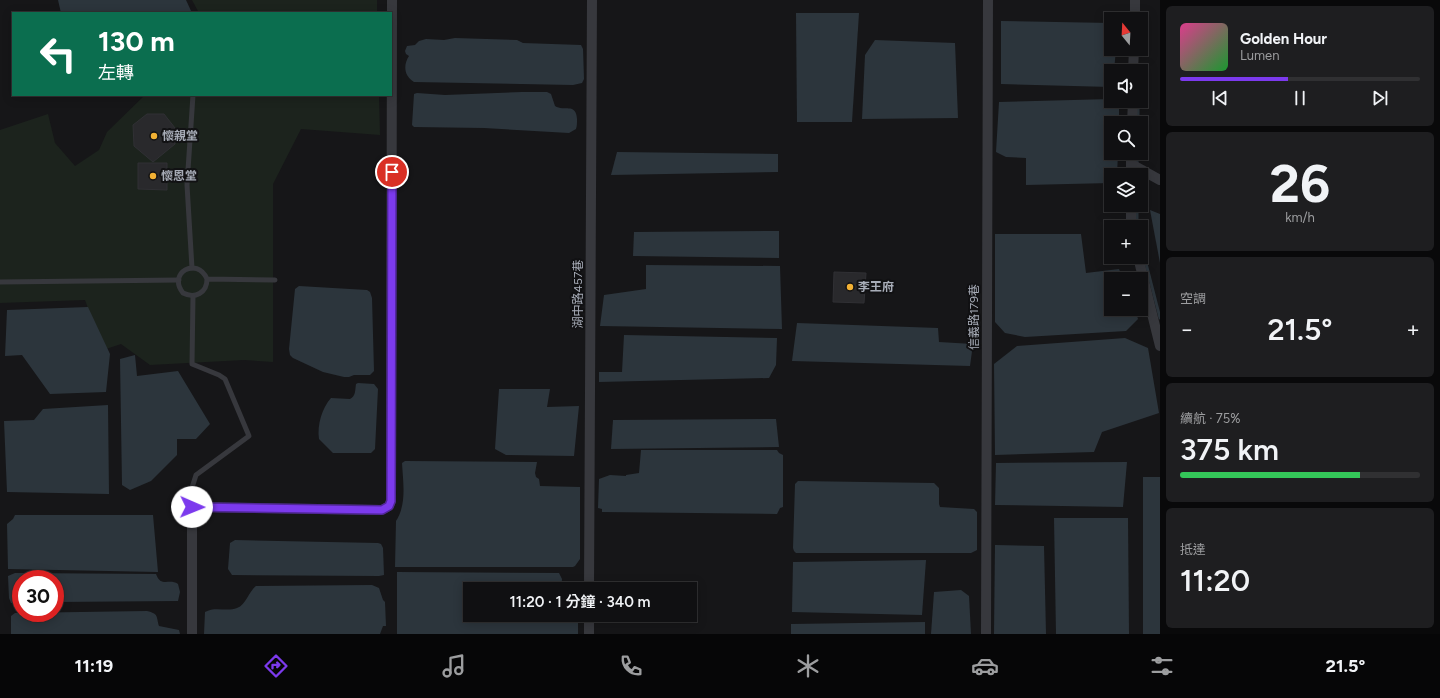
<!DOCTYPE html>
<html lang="zh-TW">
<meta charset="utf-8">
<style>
:root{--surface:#101012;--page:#1e1e20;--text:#f1f3f6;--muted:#9c9d9f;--line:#303032;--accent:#7c3aed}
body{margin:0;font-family:Figtree,"Noto Sans TC",sans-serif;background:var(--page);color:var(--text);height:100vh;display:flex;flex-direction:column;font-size:15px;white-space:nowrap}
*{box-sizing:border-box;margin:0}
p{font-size:13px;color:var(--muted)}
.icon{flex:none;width:22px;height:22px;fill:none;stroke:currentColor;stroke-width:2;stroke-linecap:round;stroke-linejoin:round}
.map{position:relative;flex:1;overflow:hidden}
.drawer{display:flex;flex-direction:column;gap:6px;padding:6px;background:#09090a;width:280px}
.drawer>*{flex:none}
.banner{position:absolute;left:12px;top:12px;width:380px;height:84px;border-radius:0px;box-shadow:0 2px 10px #0003,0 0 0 1px var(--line);background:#0b6e4f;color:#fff;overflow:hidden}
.needle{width:26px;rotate:342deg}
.fabs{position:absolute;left:1104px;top:12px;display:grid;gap:8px}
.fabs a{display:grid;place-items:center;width:44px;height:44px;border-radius:0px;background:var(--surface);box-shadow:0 2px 10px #0003,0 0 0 1px var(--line);font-size:20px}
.speed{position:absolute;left:12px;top:570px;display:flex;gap:8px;font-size:20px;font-weight:700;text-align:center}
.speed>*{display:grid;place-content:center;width:52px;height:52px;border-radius:50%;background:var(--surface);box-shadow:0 2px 10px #0003,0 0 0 1px var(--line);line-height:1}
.speed .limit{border:6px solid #d22;background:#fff;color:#111}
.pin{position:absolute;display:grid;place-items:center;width:34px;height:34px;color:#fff;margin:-17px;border:2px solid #fff;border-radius:50%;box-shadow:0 1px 4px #0007}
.me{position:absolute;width:44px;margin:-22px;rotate:91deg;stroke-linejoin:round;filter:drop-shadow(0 0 3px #0008)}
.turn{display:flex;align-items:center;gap:14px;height:84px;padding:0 20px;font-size:18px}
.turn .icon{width:52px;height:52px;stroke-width:2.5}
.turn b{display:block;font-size:28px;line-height:34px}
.big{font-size:30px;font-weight:600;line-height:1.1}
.drawer .card{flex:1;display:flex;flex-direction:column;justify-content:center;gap:6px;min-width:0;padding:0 14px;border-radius:6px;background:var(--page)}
.drawer .dial{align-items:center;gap:0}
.dial b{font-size:52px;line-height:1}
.song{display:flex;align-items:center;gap:12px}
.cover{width:48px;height:48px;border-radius:6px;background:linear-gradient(135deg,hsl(330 70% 55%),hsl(130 70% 35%))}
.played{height:4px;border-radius:2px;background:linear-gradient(90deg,var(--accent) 45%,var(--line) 45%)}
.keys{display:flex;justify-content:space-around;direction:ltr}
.heat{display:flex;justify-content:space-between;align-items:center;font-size:22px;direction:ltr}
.charge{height:6px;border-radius:3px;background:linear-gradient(90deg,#34c759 75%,var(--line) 0)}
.trip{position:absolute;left:463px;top:582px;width:234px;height:40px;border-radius:0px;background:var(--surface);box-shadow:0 2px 10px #0003,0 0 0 1px var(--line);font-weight:600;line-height:40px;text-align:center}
.tab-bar{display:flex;height:64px;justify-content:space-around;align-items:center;background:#060607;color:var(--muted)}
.tab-bar .icon{width:28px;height:28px}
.tab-bar .active{color:var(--accent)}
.tab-bar b{font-size:18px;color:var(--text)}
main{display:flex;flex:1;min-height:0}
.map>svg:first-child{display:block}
</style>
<main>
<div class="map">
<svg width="1160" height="634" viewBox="0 0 1160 634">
<rect width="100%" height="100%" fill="#161618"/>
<g fill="#1c231d">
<polygon points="192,0 377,0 377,13 199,13"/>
<polygon points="145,95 379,95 380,135 301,129 273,184 273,362 244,360 150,365 121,344 103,350 85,300 0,303 0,130 48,114 55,143 75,166 99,150 107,132"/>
</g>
<g fill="#2c353c">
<polygon points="58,0 186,0 192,13 61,13"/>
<polygon points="796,13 859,13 852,122 797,122"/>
<polygon points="1001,21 1111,23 1111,49 1116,49 1114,71 1111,71 1111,87 1001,84"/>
<path d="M455,38l62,2 6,3 58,2 2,4 1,30 -2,4 -9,2 -159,-3c-10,-6 -11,-17 -5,-26l-3,-2 -1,-3 2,-5 8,-1 4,-4 7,-2 18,1z"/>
<polygon points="875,40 955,43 958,118 862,119 865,55"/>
<path d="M522,92h25l4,2 4,12c9,6 21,-4 22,13 0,4 0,7 -1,10l-7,4 -85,-5 -70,-1 -2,-2 2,-31 3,-1 28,2z"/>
<polygon points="1111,99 1111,101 1119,101 1119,123 1111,123 1111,153 1118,153 1117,175 1111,175 1111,183 1026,185 1026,158 1006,157 996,152 999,102"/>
<polygon points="617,152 778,154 778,172 611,175"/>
<polygon points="1150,210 1160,214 1160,263"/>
<polygon points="779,231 779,258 633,256 634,232"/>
<polygon points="995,234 1081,234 1086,273 1119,269 1123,279 1111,279 1111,309 1135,309 1138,319 1126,331 1025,337 1005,333 995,322"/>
<polygon points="646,265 780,266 782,329 600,326 604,295 646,289"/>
<polygon points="299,286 367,290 370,292 372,298 374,371 370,375 354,375 349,377 344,377 323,372 293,358 290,355 289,349 295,289"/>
<polygon points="88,307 110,354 106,392 50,394 22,355 5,356 7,310"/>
<polygon points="797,323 938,328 939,342 973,344 970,366 792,361"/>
<polygon points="624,335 777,338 776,365 769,378 599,382 599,372 622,372"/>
<polygon points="1125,338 1148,348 1159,413 1102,432 1094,452 995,455 994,364 1017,346"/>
<polygon points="135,355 137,376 178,371 210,424 196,439 177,439 177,455 151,481 130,490 122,485 120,359"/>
<path d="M358,383l16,1 4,5 -3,60 -4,4h-38l-14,-14c-2,-14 3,-31 12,-41l19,1c6,-3 5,-9 6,-15z"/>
<polygon points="499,389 550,389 547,407 579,406 574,456 506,455 495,449"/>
<polygon points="108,405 109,494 7,492 4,421 34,420 43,409"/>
<polygon points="776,419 779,447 611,449 613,420"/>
<polygon points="641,450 777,450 779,453 783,455 783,507 780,508 777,514 602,512 602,509 598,508 599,479 610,475 626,476 626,475 639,473"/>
<path d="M405,461l132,1 -2,11 1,4 3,2 1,7 40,1v72l-5,7 -2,1h-178l1,-46c11,-17 7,-39 6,-58z"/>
<polygon points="1127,462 1123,507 995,505 996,463"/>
<rect x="1143" y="477" width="17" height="157"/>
<polygon points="798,481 934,483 939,488 939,504 940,507 974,509 977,512 977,550 971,553 796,553 794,551 793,548 795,484"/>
<polygon points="15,515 153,515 158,572 8,569 7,524 13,519"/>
<polygon points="1054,518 1128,518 1129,634 1056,634"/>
<polygon points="235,540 378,543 381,544 383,548 384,575 379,576 232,575 228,569 230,543"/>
<polygon points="995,545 1044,546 1046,634 994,634"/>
<polygon points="926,560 922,615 792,612 793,562"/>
<polygon points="397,572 559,573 562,579 561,589 470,589 470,615 578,615 578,634 397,634"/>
<path d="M15,573l141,1c5,14 13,4 22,10l2,8 -2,9 -123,1v-23h-34v24h-10l-2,-5 -1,-22z"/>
<path d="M372,585l7,3 4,12 2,2 1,24h-3l-3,8h-176l1,-22c10,-6 22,0 32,-4 9,-3 12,-17 19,-22z"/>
<polygon points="961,590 969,596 971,634 931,634 934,592"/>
<path d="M147,611c12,3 9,5 12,15l20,4 1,4h-169v-18l4,-3z"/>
<polygon points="925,622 925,634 791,634 791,624"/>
</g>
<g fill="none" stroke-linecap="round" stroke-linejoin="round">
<g stroke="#2c353c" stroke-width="3">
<polyline points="1138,123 1138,105"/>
<polyline points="1137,165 1137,153"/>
<polyline points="1137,227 1137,205"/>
<polyline points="1141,244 1160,318"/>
</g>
</g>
<g fill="#29292c" stroke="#303034">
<polygon points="147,114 164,114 175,128 175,144 153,162 134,146 133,125"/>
<polygon points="138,163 167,163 167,190 138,189"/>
<polygon points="834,272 866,273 864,303 833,302"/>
</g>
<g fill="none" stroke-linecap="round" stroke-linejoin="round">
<g stroke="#37383d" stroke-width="5">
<polyline points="192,268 187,185 193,95"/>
<path d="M207,279c0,14 -12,20 -24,14 -16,-20 14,-37 24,-14l68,1"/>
<polyline points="0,282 179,280"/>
<polyline points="192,507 190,494 196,475 249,436 225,379 219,375 192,364 193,296"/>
</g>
<g stroke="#37383d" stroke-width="10">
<polyline points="1135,19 1135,0"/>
<polyline points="1133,71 1134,49"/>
<polyline points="1132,123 1133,101"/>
<polyline points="1131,164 1160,180"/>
<polyline points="1131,175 1131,153"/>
<polyline points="1131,205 1131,227"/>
<polyline points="1138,257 1160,346"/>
<polyline points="589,589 592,0"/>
<polyline points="192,634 192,507 382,510 389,506 391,501 392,0"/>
<polyline points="589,634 589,615"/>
<polyline points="986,634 988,0"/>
</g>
</g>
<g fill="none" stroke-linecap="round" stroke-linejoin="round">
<g stroke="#51269a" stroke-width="10">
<polyline id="route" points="192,507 382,510 389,506 391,501 392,172"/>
</g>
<use href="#route" stroke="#7c3aed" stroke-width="7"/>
</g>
<g fill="#f2b134" stroke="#111113" stroke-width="1.5">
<circle cx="154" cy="136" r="4"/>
<circle cx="153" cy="176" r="4"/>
<circle cx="850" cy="287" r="4"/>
</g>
<g text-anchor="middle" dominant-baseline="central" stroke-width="4" stroke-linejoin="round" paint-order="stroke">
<g font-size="12" font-weight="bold" fill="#a8adb8" stroke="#111113" text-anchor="start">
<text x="162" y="136">懷親堂</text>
<text x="161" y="176">懷恩堂</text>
<text x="858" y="287">李王府</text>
</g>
<g font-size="12" fill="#a8adb8" stroke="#111113">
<text transform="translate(578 294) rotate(-90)">湖中路457巷</text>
<text transform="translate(974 317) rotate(-90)">信義路179巷</text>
</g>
</g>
</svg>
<div class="fabs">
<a><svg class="needle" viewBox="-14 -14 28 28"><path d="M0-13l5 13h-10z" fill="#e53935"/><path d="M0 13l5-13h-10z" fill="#9c9d9f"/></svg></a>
<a><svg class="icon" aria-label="sound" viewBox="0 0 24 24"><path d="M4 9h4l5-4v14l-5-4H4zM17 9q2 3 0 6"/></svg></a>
<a><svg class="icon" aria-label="search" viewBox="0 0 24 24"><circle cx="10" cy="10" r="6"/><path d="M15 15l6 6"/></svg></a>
<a><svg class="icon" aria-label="layers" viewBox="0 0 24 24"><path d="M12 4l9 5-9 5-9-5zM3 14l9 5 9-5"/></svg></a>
<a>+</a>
<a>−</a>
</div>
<div class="speed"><div class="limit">30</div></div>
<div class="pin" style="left:392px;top:172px;background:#d93025"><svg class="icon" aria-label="arrive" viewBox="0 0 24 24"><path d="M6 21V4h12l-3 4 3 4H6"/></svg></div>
<svg class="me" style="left:192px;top:507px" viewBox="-20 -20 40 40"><circle r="19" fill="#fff"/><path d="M0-13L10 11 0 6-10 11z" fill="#7c3aed"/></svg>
<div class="trip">11:20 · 1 分鐘 · 340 m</div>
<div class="banner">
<div class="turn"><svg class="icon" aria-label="left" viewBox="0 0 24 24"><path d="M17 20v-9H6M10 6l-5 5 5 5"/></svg><div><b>130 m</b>左轉</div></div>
</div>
</div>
<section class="drawer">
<div class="card">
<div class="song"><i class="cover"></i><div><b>Golden Hour</b><p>Lumen</p></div></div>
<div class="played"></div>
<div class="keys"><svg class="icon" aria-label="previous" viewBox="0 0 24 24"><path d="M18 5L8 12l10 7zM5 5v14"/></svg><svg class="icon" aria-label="pause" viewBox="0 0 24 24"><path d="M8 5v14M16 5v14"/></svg><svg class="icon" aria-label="next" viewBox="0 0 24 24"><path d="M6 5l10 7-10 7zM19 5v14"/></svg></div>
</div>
<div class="card dial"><b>26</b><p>km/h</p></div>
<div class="card"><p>空調</p>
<div class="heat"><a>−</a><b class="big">21.5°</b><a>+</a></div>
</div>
<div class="card"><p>續航 · 75%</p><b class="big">375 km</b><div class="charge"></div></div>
<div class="card"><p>抵達</p><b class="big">11:20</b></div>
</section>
</main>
<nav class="tab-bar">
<b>11:19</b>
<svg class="icon active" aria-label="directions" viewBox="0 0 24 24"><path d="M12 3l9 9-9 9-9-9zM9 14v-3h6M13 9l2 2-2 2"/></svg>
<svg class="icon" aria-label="music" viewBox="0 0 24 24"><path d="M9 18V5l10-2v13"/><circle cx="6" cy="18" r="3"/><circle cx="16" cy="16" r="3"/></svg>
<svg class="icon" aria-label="phone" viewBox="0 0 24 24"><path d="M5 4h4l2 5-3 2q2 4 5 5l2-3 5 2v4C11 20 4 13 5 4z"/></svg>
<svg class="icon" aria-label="climate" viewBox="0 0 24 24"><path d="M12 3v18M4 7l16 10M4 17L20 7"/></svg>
<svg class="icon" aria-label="car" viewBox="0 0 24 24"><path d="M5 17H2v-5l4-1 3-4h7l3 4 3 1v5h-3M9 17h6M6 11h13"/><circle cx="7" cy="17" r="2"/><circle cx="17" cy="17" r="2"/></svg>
<svg class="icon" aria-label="filters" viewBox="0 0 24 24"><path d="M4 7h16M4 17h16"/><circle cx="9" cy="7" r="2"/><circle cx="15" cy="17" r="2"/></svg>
<b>21.5°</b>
</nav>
